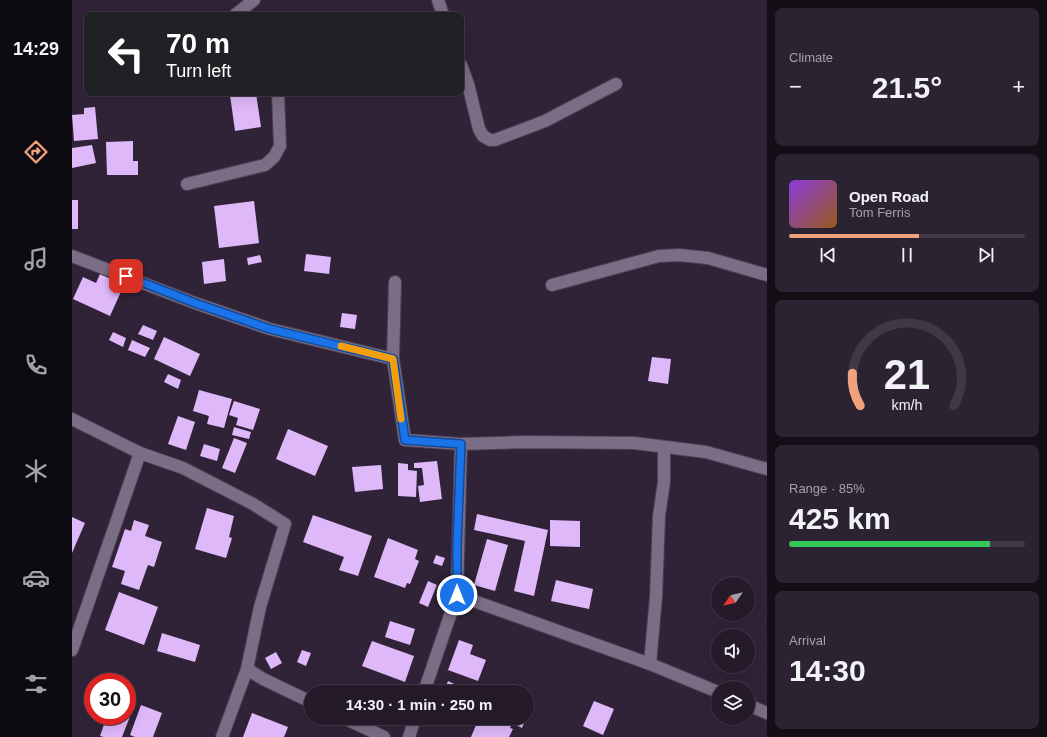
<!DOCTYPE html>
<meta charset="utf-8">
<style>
:root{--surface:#241a2a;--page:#2c2332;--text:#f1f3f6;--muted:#a3a1a8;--line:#413847;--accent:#f1a17b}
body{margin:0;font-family:Arial,sans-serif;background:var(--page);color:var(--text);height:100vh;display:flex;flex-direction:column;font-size:15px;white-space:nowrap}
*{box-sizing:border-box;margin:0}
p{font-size:13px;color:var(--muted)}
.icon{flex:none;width:22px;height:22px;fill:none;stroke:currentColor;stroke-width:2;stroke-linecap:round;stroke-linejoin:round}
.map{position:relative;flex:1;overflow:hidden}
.details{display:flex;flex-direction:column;gap:8px;padding:8px;background:#140e17;width:280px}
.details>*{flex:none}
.guide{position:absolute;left:12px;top:12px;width:380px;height:84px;border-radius:8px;box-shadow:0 4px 16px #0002,0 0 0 1px var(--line);background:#202124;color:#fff;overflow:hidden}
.needle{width:26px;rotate:236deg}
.tools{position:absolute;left:639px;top:577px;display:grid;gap:8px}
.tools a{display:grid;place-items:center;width:44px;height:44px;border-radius:50%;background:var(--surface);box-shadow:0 4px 16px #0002,0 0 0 1px var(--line);font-size:20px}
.speed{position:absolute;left:12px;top:673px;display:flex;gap:8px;font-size:20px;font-weight:700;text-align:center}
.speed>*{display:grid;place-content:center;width:52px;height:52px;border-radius:50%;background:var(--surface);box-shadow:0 4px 16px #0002,0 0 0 1px var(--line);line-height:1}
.speed .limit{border:6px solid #d22;background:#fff;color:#111}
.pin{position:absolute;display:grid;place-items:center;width:34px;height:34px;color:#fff;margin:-17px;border-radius:8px;box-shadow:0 2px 6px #0006}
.me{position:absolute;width:44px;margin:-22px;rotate:0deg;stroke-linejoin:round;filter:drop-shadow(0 0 3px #0008)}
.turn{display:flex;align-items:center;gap:14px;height:84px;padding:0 16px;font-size:18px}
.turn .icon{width:52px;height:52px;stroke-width:2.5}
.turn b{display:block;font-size:28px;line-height:34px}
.big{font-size:30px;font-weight:700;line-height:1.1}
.details .tile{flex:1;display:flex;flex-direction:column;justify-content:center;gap:6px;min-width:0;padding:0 14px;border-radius:8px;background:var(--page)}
.details .dial{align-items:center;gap:0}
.dial svg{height:104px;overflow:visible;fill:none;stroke:var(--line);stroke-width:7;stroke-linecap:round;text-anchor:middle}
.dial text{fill:var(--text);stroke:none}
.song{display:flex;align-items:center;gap:12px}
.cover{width:48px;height:48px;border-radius:6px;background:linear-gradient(135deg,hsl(270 70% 55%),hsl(30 70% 35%))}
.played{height:4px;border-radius:2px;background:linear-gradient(90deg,var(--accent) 55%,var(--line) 55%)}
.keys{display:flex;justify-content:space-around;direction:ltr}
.heat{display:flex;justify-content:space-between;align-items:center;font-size:22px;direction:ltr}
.charge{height:6px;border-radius:3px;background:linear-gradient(90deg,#34c759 85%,var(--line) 0)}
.trip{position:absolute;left:232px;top:685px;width:230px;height:40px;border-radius:20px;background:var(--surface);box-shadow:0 4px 16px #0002,0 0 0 1px var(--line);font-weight:700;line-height:40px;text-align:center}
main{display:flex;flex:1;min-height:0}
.menu{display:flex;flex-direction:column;width:72px;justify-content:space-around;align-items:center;background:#0e0a11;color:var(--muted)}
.menu .icon{width:28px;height:28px}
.menu .selected{color:var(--accent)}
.menu b{font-size:18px;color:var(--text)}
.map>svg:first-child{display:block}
</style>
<main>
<nav class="menu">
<b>14:29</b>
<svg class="icon selected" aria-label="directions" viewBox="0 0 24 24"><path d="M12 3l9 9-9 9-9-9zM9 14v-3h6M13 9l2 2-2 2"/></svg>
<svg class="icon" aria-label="music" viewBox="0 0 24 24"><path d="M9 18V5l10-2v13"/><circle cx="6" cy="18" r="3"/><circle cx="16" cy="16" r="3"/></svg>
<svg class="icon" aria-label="phone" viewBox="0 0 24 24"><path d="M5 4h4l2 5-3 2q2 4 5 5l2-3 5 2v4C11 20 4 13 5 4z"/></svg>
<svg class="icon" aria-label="climate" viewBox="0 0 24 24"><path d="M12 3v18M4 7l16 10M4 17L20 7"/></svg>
<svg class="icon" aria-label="car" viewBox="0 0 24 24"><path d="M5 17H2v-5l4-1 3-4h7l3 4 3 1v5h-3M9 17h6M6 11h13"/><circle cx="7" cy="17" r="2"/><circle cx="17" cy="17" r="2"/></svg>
<svg class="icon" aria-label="filters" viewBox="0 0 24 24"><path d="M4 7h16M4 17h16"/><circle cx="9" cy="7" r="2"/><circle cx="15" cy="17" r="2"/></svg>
</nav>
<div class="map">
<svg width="695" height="737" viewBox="0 0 695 737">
<rect width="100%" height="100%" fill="#302338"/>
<g fill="#dfb8fa">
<polygon points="176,93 184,93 189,127 163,131 158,95"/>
<polygon points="23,107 26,139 2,141 0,115 12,114 12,108"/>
<polygon points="61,141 61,161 66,161 66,175 35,175 34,142"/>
<polygon points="20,145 24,163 0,168 0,148"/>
<rect x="0" y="200" width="6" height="29"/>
<polygon points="182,201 187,243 147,248 142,206"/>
<polygon points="234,254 259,257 257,274 232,271"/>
<polygon points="188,255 190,262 176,265 175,258"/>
<polygon points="152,259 154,281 132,284 130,262"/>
<polygon points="28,274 52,285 38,316 1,299 11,277 24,283"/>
<polygon points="270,313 285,315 283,329 268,327"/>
<polygon points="71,325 85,331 81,340 66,334"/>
<polygon points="41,332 54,338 51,347 37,340"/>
<polygon points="92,337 128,354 118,376 82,359"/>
<polygon points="60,340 78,348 73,357 56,350"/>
<polygon points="580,357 599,359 596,384 576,381"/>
<polygon points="96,374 109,380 106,389 92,382"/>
<polygon points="127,390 160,399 152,428 135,424 137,416 121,411"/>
<polygon points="162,401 188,409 181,430 164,425 166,418 157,415"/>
<polygon points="106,416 123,422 114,450 96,444"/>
<polygon points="162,427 179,432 177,439 160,435"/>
<polygon points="216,429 256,446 243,476 204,459"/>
<polygon points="162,438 175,443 163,473 150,468"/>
<polygon points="132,444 148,449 145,461 128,456"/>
<polygon points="365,461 370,499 348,502 346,486 352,485 350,468 342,468 342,463"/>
<polygon points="326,463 336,464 336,470 345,471 344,497 326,496"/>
<polygon points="309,465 311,489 283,492 280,467"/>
<polygon points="135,508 162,516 157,537 160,538 154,558 123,549"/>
<polygon points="405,514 476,530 462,596 442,591 453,541 402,530"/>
<polygon points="241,515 300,536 286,576 267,570 272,557 231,542"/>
<polygon points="0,517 13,523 0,553"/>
<polygon points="62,520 77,525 73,536 90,542 82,567 76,565 67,590 49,584 53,571 40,567 53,529 59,531"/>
<polygon points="478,520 508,521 508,547 478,546"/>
<polygon points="316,538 346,550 343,559 347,561 338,584 335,583 333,588 302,577"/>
<polygon points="415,539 436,545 423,591 402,585"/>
<polygon points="364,555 373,558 370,566 361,563"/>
<polygon points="484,580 521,589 517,609 479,601"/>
<polygon points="356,581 365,585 356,607 347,603"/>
<polygon points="47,592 86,607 72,645 33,630"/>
<polygon points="318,621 343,629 338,645 313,637"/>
<polygon points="90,633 128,645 123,662 85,651"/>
<polygon points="387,640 401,645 398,654 414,660 406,681 376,670"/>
<polygon points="300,641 342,656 333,682 290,666"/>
<polygon points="230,650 239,653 234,666 225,662"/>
<polygon points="204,652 210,663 199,669 193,658"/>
<polygon points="376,681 399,692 372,692"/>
<polygon points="55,698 64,701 50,737 32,737 28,736 35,716 55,716"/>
<polygon points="522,701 542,709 531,735 511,726"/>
<polygon points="69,705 90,713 81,737 63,737 58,735"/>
<polygon points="180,713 216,727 212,737 171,737"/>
<polygon points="407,718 454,718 450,728 440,723 438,728 441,729 437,737 399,737"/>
</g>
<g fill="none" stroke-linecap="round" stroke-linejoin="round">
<g stroke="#4b4052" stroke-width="14">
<g id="street">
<polyline points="366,0 371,15"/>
<polyline points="163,15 182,0"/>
<polyline points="389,65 396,84 407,129 411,136 418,140 423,140 473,121 544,84"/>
<polyline points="115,184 193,165 202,157 208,146 206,93"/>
<polyline points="0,256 123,303 198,329 321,359"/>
<polyline points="323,282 321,359 333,440 389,444 453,442 562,443 634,452 695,469"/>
<polyline points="480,285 587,256 607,255 636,258 695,275"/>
<polyline points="0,419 68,453 111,468 181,504 213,524 188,607 175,669 150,737"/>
<polyline points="385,595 578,664 646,692"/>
<polyline points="0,650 68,453"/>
<polyline points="578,664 584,597 587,516 592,482 592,447"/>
<polyline points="175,669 191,679 239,702"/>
<polyline points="352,692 385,595 389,444"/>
<polyline points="676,705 695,713"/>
<polyline points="272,718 312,737"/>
<polyline points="337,737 343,718"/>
</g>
</g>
<use href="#street" stroke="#7c6d86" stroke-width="12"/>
</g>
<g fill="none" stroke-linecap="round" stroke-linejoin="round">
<g stroke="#114b97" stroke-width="10">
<polyline id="route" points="54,276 123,303 198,329 321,359 333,440 389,444 385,545 385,595"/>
</g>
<use href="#route" stroke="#1a73e8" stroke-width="7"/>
<polyline stroke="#f59e0b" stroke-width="7" points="269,346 321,359 329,419"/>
</g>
</svg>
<div class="tools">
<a><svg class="needle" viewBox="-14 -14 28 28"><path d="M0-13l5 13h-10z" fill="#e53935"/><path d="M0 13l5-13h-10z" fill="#a3a1a8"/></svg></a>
<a><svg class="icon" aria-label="sound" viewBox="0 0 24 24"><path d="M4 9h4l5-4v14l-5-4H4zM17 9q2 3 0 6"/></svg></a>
<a><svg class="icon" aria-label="layers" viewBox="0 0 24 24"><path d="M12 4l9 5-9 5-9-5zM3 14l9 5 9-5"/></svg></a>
</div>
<div class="speed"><div class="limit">30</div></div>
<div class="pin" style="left:54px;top:276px;background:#d93025"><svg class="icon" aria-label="arrive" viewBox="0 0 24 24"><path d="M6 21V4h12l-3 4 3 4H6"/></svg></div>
<svg class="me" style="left:385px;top:595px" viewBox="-20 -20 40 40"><circle r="17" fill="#1a73e8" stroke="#fff" stroke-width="3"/><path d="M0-11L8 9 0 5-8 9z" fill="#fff"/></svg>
<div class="trip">14:30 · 1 min · 250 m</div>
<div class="guide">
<div class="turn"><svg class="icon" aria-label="left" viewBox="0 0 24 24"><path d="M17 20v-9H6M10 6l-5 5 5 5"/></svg><div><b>70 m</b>Turn left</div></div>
</div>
</div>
<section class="details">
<div class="tile"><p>Climate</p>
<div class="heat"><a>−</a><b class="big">21.5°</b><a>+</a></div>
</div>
<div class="tile">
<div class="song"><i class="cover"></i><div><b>Open Road</b><p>Tom Ferris</p></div></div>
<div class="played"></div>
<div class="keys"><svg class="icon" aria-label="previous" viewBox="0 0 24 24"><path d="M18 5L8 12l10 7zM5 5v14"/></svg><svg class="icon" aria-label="pause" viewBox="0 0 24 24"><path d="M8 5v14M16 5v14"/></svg><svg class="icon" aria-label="next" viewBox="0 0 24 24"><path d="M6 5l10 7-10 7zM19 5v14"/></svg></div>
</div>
<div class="tile dial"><svg viewBox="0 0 100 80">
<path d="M14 69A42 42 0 1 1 86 69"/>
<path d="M14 69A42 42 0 0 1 8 44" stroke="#f1a17b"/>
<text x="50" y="56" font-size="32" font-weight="700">21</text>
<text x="50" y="72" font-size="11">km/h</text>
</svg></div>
<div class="tile"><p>Range · 85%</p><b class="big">425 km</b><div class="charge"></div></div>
<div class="tile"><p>Arrival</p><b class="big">14:30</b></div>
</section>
</main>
